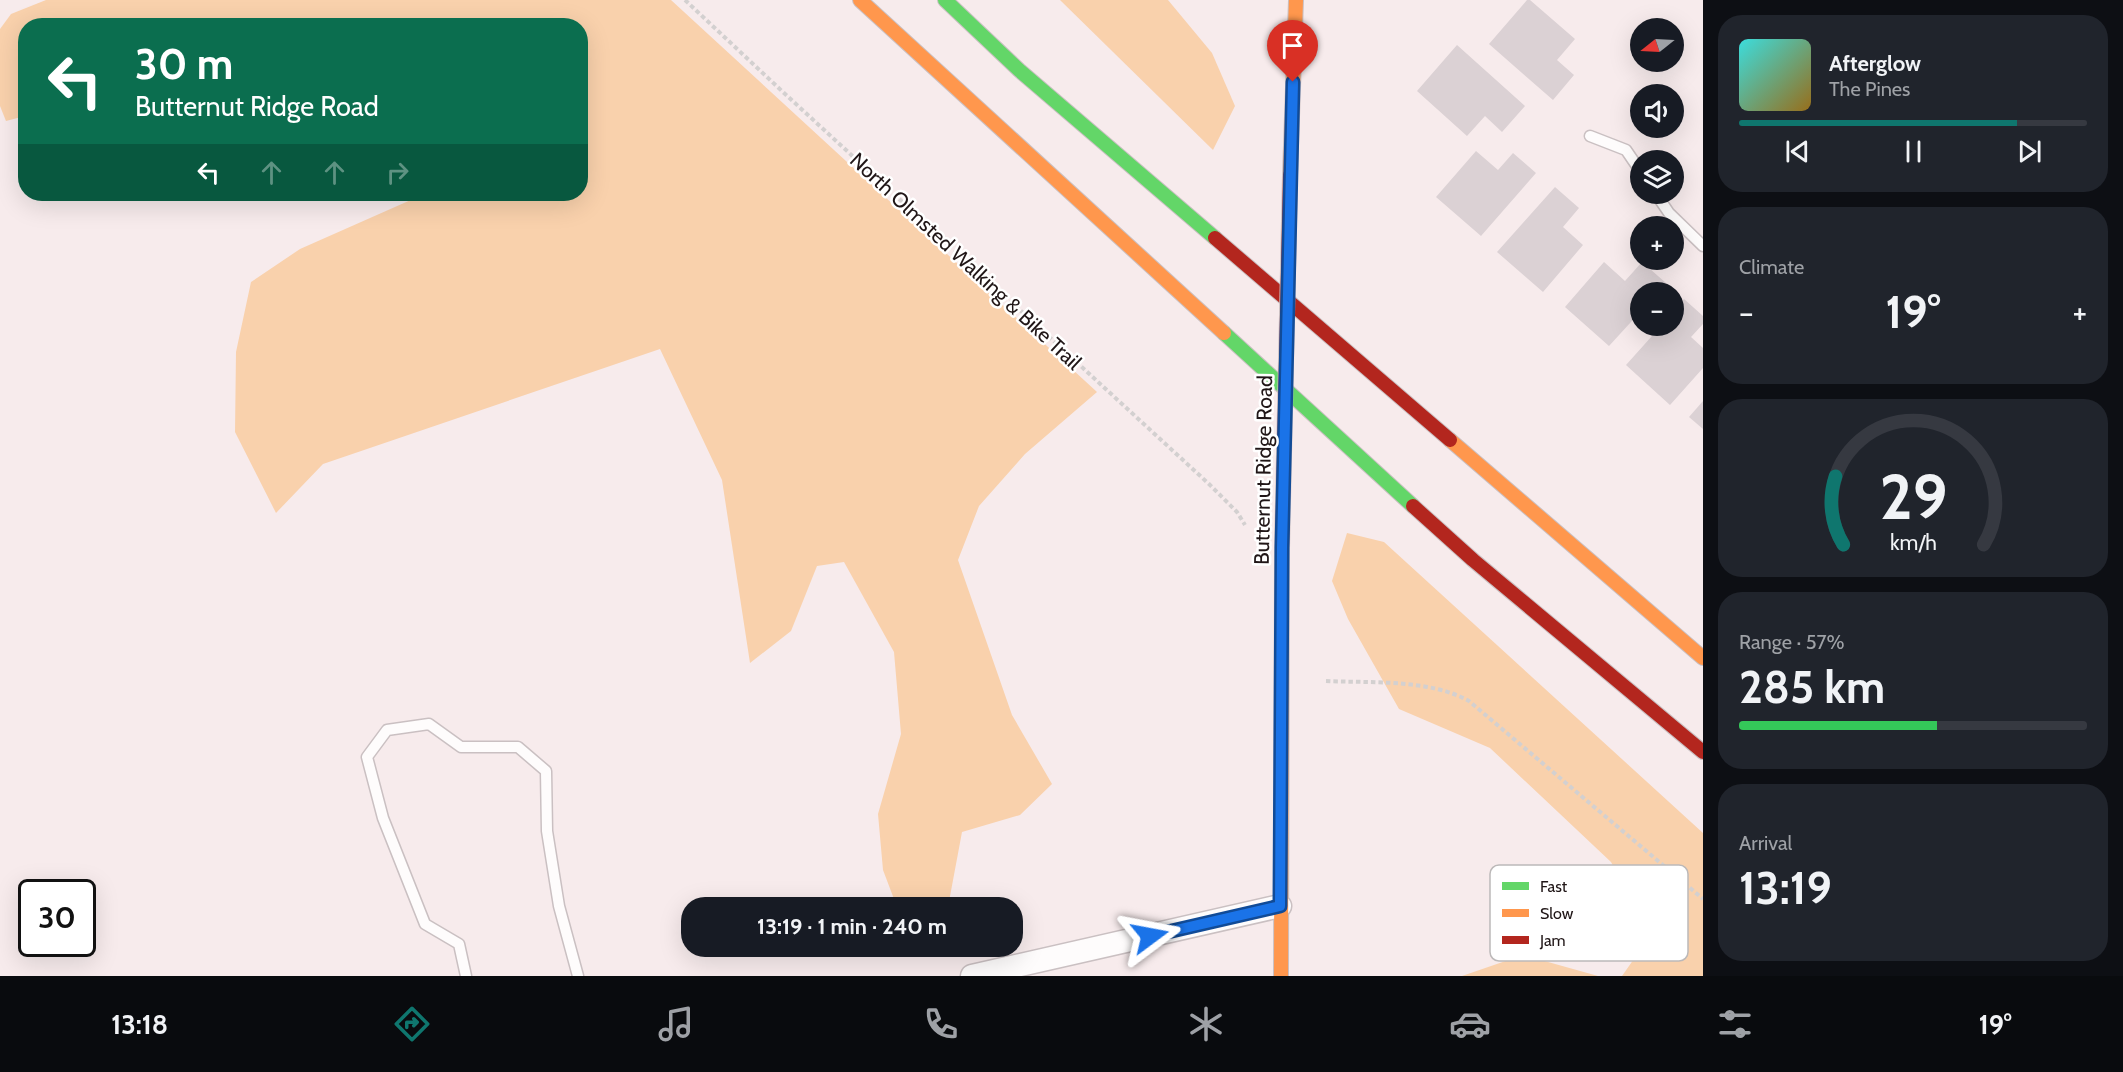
<!DOCTYPE html>
<meta charset="utf-8">
<style>
:root{--surface:#171b24;--page:#20242c;--text:#f1f3f6;--muted:#9ea1a6;--line:#363941;--accent:#0f766e}
body{margin:0;font-family:Cabin,sans-serif;background:var(--page);color:var(--text);height:100vh;display:flex;flex-direction:column;font-size:22px;white-space:nowrap}
*{box-sizing:border-box;margin:0}
p{font-size:20px;color:var(--muted)}
.icon{flex:none;width:33px;height:33px;fill:none;stroke:currentColor;stroke-width:2;stroke-linecap:round;stroke-linejoin:round}
.map{position:relative;flex:1;overflow:hidden}
.sheet{display:flex;flex-direction:column;gap:15px;padding:15px;background:#0d0f14;width:420px}
.sheet>*{flex:none}
.banner{position:absolute;left:18px;top:18px;width:570px;height:183px;border-radius:24px;box-shadow:0 6px 24px #0002;background:#0b6e4f;color:#fff;overflow:hidden}
.needle{width:39px;rotate:252deg}
.controls{position:absolute;left:1630px;top:18px;display:grid;gap:12px}
.controls a{display:grid;place-items:center;width:54px;height:54px;border-radius:50%;background:var(--surface);box-shadow:0 6px 24px #0002;font-size:30px}
.speed{position:absolute;left:18px;top:879px;display:flex;gap:12px;font-size:30px;font-weight:700;text-align:center}
.speed>*{display:grid;place-content:center;width:78px;height:78px;border-radius:50%;background:var(--surface);box-shadow:0 6px 24px #0002;line-height:1}
.speed .limit{border:3px solid #111;border-radius:9px;background:#fff;color:#111}
.pin{position:absolute;display:grid;place-items:center;width:51px;height:51px;color:#fff;margin:-62px -26px;border-radius:50% 50% 50% 0;rotate:-45deg;box-shadow:0 0 6px #0007}
.pin .icon{rotate:45deg}
.me{position:absolute;width:66px;margin:-33px;rotate:77deg;stroke-linejoin:round;filter:drop-shadow(0 0 4px #0008)}
.turn{display:flex;align-items:center;gap:21px;height:126px;padding:0 18px;font-size:27px}
.turn .icon{width:78px;height:78px;stroke-width:2.5}
.turn b{display:block;font-size:42px;line-height:51px}
.lanes{display:flex;align-items:center;height:57px;padding:0 18px;background:#0003;justify-content:center;gap:30px;direction:ltr}
.lanes .off{opacity:.35}
.big{font-size:45px;font-weight:700;line-height:1.1}
.sheet .card{flex:1;display:flex;flex-direction:column;justify-content:center;gap:9px;min-width:0;padding:0 21px;border-radius:24px;background:var(--page)}
.sheet .dial{align-items:center;gap:0}
.dial svg{height:156px;overflow:visible;fill:none;stroke:var(--line);stroke-width:7;stroke-linecap:round;text-anchor:middle}
.dial text{fill:var(--text);stroke:none}
.song{display:flex;align-items:center;gap:18px}
.cover{width:72px;height:72px;border-radius:9px;background:linear-gradient(135deg,hsl(180 70% 55%),hsl(40 70% 35%))}
.played{height:6px;border-radius:3px;background:linear-gradient(90deg,var(--accent) 80%,var(--line) 80%)}
.keys{display:flex;justify-content:space-around;direction:ltr}
.heat{display:flex;justify-content:space-between;align-items:center;font-size:33px;direction:ltr}
.charge{height:9px;border-radius:4px;background:linear-gradient(90deg,#34c759 57%,var(--line) 0)}
.trip{position:absolute;left:681px;top:897px;width:342px;height:60px;border-radius:24px;background:var(--surface);box-shadow:0 6px 24px #0002;font-weight:700;line-height:60px;text-align:center}
.tab-bar{display:flex;height:96px;justify-content:space-around;align-items:center;background:#090b0e;color:var(--muted)}
.tab-bar .icon{width:42px;height:42px}
.tab-bar .on{color:var(--accent)}
.tab-bar b{font-size:27px;color:var(--text)}
main{display:flex;flex:1;min-height:0}
.map>svg:first-child{display:block}
</style>
<main>
<div class="map">
<svg width="1703" height="976" viewBox="0 0 1703 976">
<rect width="100%" height="100%" fill="#f7ebec"/>
<g fill="#f9d1ac">
<polygon points="46,0 671,0 1097,392 1025,454 979,506 958,560 1012,715 1052,784 1020,815 962,832 948,907 897,907 883,870 878,814 901,734 894,652 844,562 817,566 791,631 750,663 722,480 660,349 323,464 276,513 235,432 236,352 251,282 300,249 413,199 419,194 580,194 580,26 26,26 25,116 6,121 0,106 0,29 11,14"/>
<polygon points="1060,0 1168,0 1212,53 1235,106 1213,150"/>
<polygon points="1347,533 1384,542 1703,833 1703,976 1622,976 1636,956 1636,908 1611,862 1490,748 1399,709 1348,619 1332,581"/>
<polygon points="1523,955 1598,976 1462,976"/>
</g>
<g fill="#dbd1d4">
<polygon points="1527,0 1530,0 1575,39 1557,60 1574,75 1553,100 1489,44"/>
<polygon points="1457,45 1525,106 1502,132 1485,116 1467,136 1417,91"/>
<polygon points="1476,151 1498,170 1513,153 1536,173 1481,236 1436,197"/>
<polygon points="1555,187 1579,208 1563,227 1583,245 1543,292 1497,252"/>
<polygon points="1604,262 1625,281 1642,262 1666,283 1657,292 1641,292 1641,311 1609,346 1565,307"/>
<polygon points="1684,299 1703,316 1703,324 1691,337 1703,348 1703,368 1670,405 1626,365 1661,326 1674,326 1674,310"/>
<polygon points="1703,401 1703,429 1689,417"/>
</g>
<g fill="none" stroke-linecap="round" stroke-linejoin="round">
<g stroke="#cac0c2" stroke-width="13">
<g id="lane">
<polyline points="1590,136 1626,150 1641,172"/>
<polyline points="1656,194 1669,213 1703,246"/>
<polyline points="466,976 459,944 425,924 383,818 367,757 387,730 429,724 461,747 518,747 546,771 547,831 559,906 578,976"/>
</g>
</g>
<g stroke="#cac0c2" stroke-width="25">
<polyline id="street" points="972,976 1280,906"/>
</g>
<g stroke="#cac0c2" stroke-width="16">
<g id="fast">
<polyline points="945,0 1019,70 1215,238"/>
<polyline points="1224,333 1413,506"/>
</g>
</g>
<g stroke="#cac0c2" stroke-width="16">
<g id="slow">
<polyline points="860,0 1224,333"/>
<polyline points="1290,175 1296,0"/>
<polyline points="1450,440 1703,658"/>
<polyline points="1281,976 1282,548"/>
</g>
</g>
<g stroke="#cac0c2" stroke-width="16">
<g id="jam">
<polyline points="1215,238 1450,440"/>
<polyline points="1413,506 1473,560 1703,752"/>
</g>
</g>
<g stroke="#d3d0d0" stroke-width="4" stroke-dasharray="4.5 3" stroke-linecap="butt">
<polyline points="685,0 784,93 1209,484 1237,512 1245,525"/>
<path d="M1326,681c45,2 104,-2 143,20l234,198"/>
</g>
<use href="#lane" stroke="#fefcfc" stroke-width="10"/>
<use href="#street" stroke="#fefcfc" stroke-width="22"/>
<use href="#fast" stroke="#63d668" stroke-width="14"/>
<use href="#slow" stroke="#ff974d" stroke-width="14"/>
<use href="#jam" stroke="#b3261e" stroke-width="14"/>
<g stroke="#cac0c2" stroke-width="16" stroke-linecap="butt">
<polyline id="jam-bridge" points="1282,548 1290,175"/>
</g>
<use href="#jam-bridge" stroke="#b3261e" stroke-width="14"/>
</g>
<g fill="none" stroke-linecap="round" stroke-linejoin="round">
<g stroke="#114b97" stroke-width="15">
<polyline id="route" points="1150,936 1280,906 1282,548 1293,82"/>
</g>
<use href="#route" stroke="#1a73e8" stroke-width="10"/>
</g>
<g text-anchor="middle" dominant-baseline="central" stroke-width="5" stroke-linejoin="round" paint-order="stroke">
<g font-size="21" fill="#201617" stroke="#fff">
<text transform="translate(966 261) rotate(43)">North Olmsted Walking &amp; Bike Trail</text>
<text transform="translate(1263 470) rotate(-89)">Butternut Ridge Road</text>
</g>
</g>
<rect x="1490" y="865" width="198" height="96" rx="9" fill="#fff" stroke="#bcb9b9" stroke-width="1.5"/>
<rect x="1502" y="882" width="27" height="8" fill="#63d668"/>
<rect x="1502" y="909" width="27" height="8" fill="#ff974d"/>
<rect x="1502" y="936" width="27" height="8" fill="#b3261e"/>
<g font-size="16" fill="#201617">
<text x="1540" y="892">Fast</text>
<text x="1540" y="919">Slow</text>
<text x="1540" y="946">Jam</text>
</g>
</svg>
<div class="controls">
<a><svg class="needle" viewBox="-14 -14 28 28"><path d="M0-13l5 13h-10z" fill="#e53935"/><path d="M0 13l5-13h-10z" fill="#9ea1a6"/></svg></a>
<a><svg class="icon" aria-label="sound" viewBox="0 0 24 24"><path d="M4 9h4l5-4v14l-5-4H4zM17 9q2 3 0 6"/></svg></a>
<a><svg class="icon" aria-label="layers" viewBox="0 0 24 24"><path d="M12 4l9 5-9 5-9-5zM3 14l9 5 9-5"/></svg></a>
<a>+</a>
<a>−</a>
</div>
<div class="speed"><div class="limit">30</div></div>
<div class="pin" style="left:1293px;top:82px;background:#d93025"><svg class="icon" aria-label="arrive" viewBox="0 0 24 24"><path d="M6 21V4h12l-3 4 3 4H6"/></svg></div>
<svg class="me" style="left:1150px;top:936px" viewBox="-20 -20 40 40"><path d="M0-17L14 15 0 8-14 15z" fill="#1a73e8" stroke="#fff" stroke-width="4"/></svg>
<div class="trip">13:19 · 1 min · 240 m</div>
<div class="banner">
<div class="turn"><svg class="icon" aria-label="left" viewBox="0 0 24 24"><path d="M17 20v-9H6M10 6l-5 5 5 5"/></svg><div><b>30 m</b>Butternut Ridge Road</div></div>
<div class="lanes"><svg class="icon" aria-label="left" viewBox="0 0 24 24"><path d="M17 20v-9H6M10 6l-5 5 5 5"/></svg><svg class="icon off" aria-label="ahead" viewBox="0 0 24 24"><path d="M12 20V5M6 11l6-6 6 6"/></svg><svg class="icon off" aria-label="ahead" viewBox="0 0 24 24"><path d="M12 20V5M6 11l6-6 6 6"/></svg><svg class="icon off" aria-label="right" viewBox="0 0 24 24"><path d="M7 20v-9h11M14 6l5 5-5 5"/></svg></div>
</div>
</div>
<section class="sheet">
<div class="card">
<div class="song"><i class="cover"></i><div><b>Afterglow</b><p>The Pines</p></div></div>
<div class="played"></div>
<div class="keys"><svg class="icon" aria-label="previous" viewBox="0 0 24 24"><path d="M18 5L8 12l10 7zM5 5v14"/></svg><svg class="icon" aria-label="pause" viewBox="0 0 24 24"><path d="M8 5v14M16 5v14"/></svg><svg class="icon" aria-label="next" viewBox="0 0 24 24"><path d="M6 5l10 7-10 7zM19 5v14"/></svg></div>
</div>
<div class="card"><p>Climate</p>
<div class="heat"><a>−</a><b class="big">19°</b><a>+</a></div>
</div>
<div class="card dial"><svg viewBox="0 0 100 80">
<path d="M14 69A42 42 0 1 1 86 69"/>
<path d="M14 69A42 42 0 0 1 10 34" stroke="#0f766e"/>
<text x="50" y="56" font-size="32" font-weight="700">29</text>
<text x="50" y="72" font-size="11">km/h</text>
</svg></div>
<div class="card"><p>Range · 57%</p><b class="big">285 km</b><div class="charge"></div></div>
<div class="card"><p>Arrival</p><b class="big">13:19</b></div>
</section>
</main>
<nav class="tab-bar">
<b>13:18</b>
<svg class="icon on" aria-label="directions" viewBox="0 0 24 24"><path d="M12 3l9 9-9 9-9-9zM9 14v-3h6M13 9l2 2-2 2"/></svg>
<svg class="icon" aria-label="music" viewBox="0 0 24 24"><path d="M9 18V5l10-2v13"/><circle cx="6" cy="18" r="3"/><circle cx="16" cy="16" r="3"/></svg>
<svg class="icon" aria-label="phone" viewBox="0 0 24 24"><path d="M5 4h4l2 5-3 2q2 4 5 5l2-3 5 2v4C11 20 4 13 5 4z"/></svg>
<svg class="icon" aria-label="climate" viewBox="0 0 24 24"><path d="M12 3v18M4 7l16 10M4 17L20 7"/></svg>
<svg class="icon" aria-label="car" viewBox="0 0 24 24"><path d="M5 17H2v-5l4-1 3-4h7l3 4 3 1v5h-3M9 17h6M6 11h13"/><circle cx="7" cy="17" r="2"/><circle cx="17" cy="17" r="2"/></svg>
<svg class="icon" aria-label="filters" viewBox="0 0 24 24"><path d="M4 7h16M4 17h16"/><circle cx="9" cy="7" r="2"/><circle cx="15" cy="17" r="2"/></svg>
<b>19°</b>
</nav>
